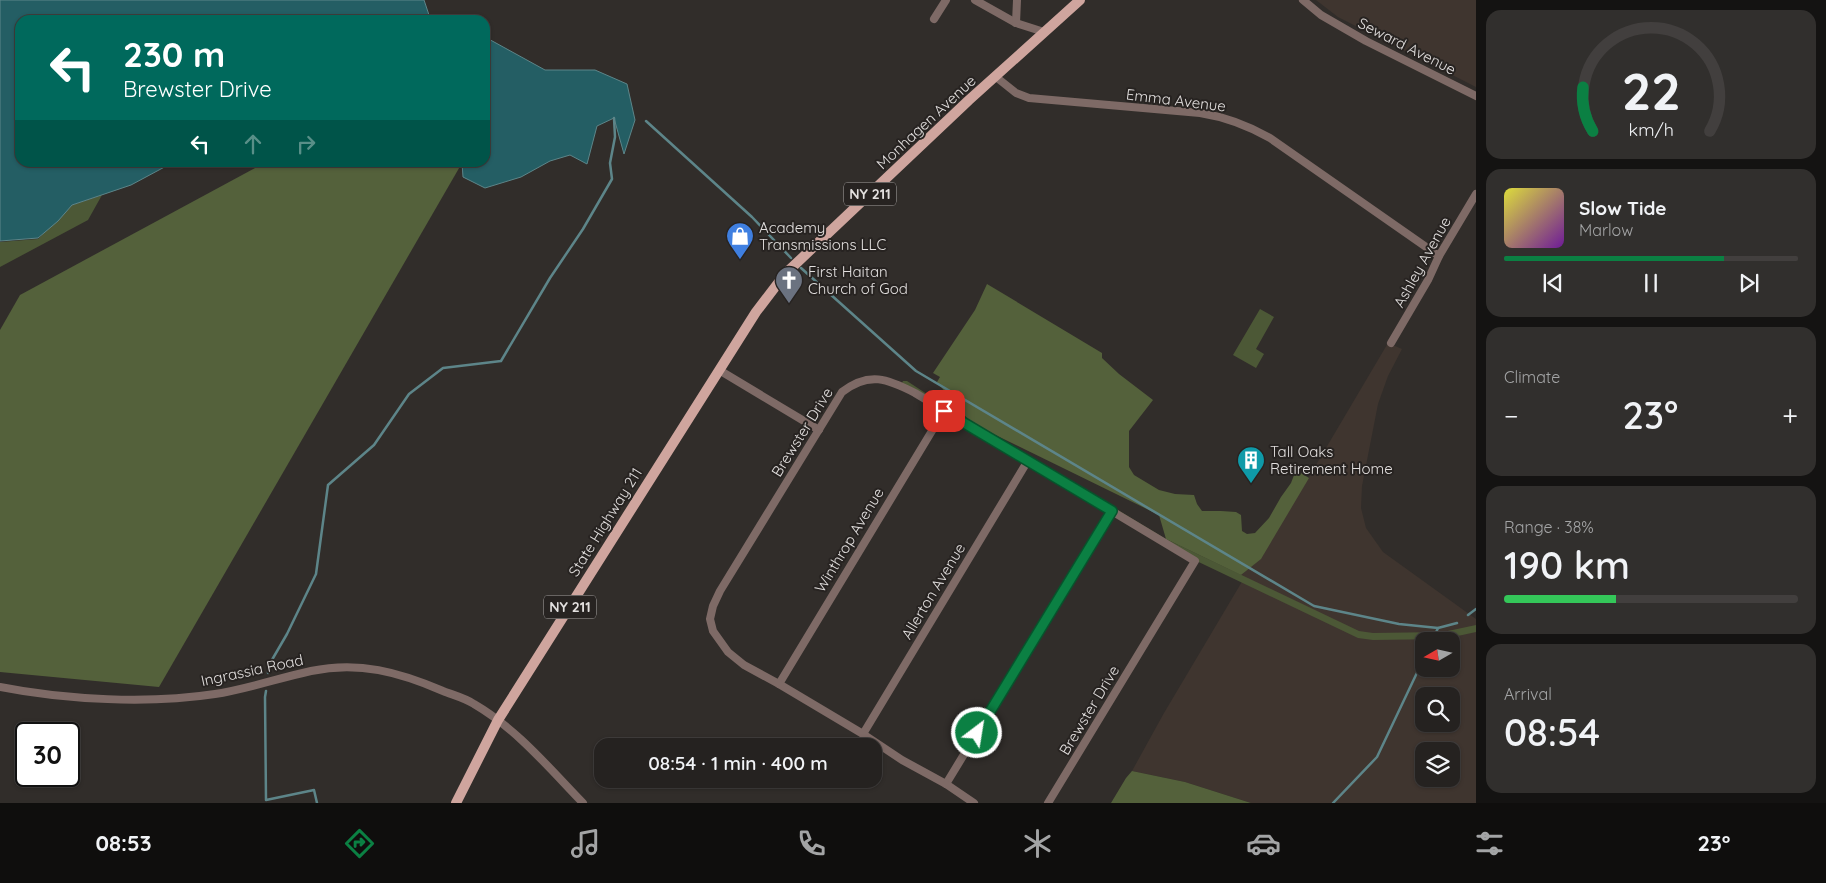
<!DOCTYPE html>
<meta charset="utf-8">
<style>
:root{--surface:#252220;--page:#312f2d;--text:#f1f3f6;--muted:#a3a4a5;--line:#423f3e;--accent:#0b8043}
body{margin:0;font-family:Quicksand,sans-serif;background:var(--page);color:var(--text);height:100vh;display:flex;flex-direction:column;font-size:19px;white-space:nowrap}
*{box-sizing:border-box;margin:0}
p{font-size:16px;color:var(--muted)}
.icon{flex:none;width:28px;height:28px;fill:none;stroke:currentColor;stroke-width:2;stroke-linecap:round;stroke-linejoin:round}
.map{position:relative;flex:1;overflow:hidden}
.details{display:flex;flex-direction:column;gap:10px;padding:10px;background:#141312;width:350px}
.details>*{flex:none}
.top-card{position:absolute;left:15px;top:15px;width:475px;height:152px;border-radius:15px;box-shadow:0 1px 4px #0004,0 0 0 1px var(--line);background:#00695c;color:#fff;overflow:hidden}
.needle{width:32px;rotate:261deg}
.fabs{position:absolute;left:1415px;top:632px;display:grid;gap:10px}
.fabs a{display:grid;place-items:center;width:45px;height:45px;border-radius:10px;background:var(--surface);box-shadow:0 1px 4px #0004,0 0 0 1px var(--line);font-size:25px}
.speed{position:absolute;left:15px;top:722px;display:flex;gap:10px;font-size:25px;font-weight:700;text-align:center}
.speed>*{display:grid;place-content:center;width:65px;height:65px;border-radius:50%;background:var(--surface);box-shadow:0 1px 4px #0004,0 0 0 1px var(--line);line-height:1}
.speed .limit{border:2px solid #111;border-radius:8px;background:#fff;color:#111}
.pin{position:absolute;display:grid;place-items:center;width:42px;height:42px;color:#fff;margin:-21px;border-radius:10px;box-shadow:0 2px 8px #0006}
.me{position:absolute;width:55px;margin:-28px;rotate:31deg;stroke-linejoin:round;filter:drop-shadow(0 0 4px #0008)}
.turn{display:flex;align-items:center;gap:18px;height:105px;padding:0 25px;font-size:22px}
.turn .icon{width:65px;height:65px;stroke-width:2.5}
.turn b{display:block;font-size:35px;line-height:42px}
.lanes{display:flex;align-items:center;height:48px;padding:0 25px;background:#0003;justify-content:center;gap:25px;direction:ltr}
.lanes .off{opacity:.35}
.big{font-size:38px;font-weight:600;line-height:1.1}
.details .tile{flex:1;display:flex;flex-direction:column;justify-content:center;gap:8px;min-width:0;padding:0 18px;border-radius:15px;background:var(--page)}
.details .dial{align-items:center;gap:0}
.dial svg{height:130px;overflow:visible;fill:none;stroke:var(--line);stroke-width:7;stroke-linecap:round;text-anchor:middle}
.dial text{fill:var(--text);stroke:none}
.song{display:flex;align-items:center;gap:15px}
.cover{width:60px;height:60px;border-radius:8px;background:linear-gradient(135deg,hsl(60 70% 55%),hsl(280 70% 35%))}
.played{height:5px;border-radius:2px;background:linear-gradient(90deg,var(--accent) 75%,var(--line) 75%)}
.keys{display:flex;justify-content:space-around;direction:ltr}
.heat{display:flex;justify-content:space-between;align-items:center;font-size:28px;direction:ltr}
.charge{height:8px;border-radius:4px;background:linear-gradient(90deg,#34c759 38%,var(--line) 0)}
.trip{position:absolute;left:594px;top:738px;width:288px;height:50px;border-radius:15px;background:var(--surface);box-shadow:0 1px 4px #0004,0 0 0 1px var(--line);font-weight:600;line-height:50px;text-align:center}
.menu{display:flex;height:80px;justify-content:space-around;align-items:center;background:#0f0e0d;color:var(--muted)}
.menu .icon{width:35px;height:35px}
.menu .active{color:var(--accent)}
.menu b{font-size:22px;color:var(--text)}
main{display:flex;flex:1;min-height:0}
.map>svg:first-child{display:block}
</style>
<main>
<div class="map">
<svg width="1476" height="803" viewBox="0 0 1476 803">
<rect width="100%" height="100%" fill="#312d2a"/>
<g fill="#3f352f" fill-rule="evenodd">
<polygon points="1316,0 1476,0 1476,87 1338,17"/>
<path d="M1388,343l14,6 -14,27 -10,28 -16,82 -1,22 5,20 17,24 93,67v184h-225l-66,-21 -53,-11 32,-58 79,-133 -2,-5 20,-17zM1424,641h27v28h-27zM1424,696h27v28h-27zM1424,751h27v28h-27z"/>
</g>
<g fill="#4c5836">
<polygon points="102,195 88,220 0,267 0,242 38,239 72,205"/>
<polygon points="1260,309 1274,317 1256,349 1264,354 1256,368 1233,355"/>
<polygon points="903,381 907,381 971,423 987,431 1166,539 1359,631 1373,633 1443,632 1476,625 1476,632 1444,639 1373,640 1358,638 1163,545 902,383"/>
</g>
<g fill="#54613b">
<polygon points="266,162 462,163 159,687 0,672 0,330 20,295"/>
<polygon points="987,284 1102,353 1102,358 1119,374 1153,400 1129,431 1129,467 1134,475 1159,490 1175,494 1194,495 1197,504 1202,511 1221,511 1236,512 1241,515 1242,531 1247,534 1255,533 1269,518 1281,497 1291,483 1296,470 1309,478 1261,559 1241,575 1166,539 1159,515 971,423 937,382 940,377 933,373 975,310"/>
<polygon points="1132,771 1185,782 1251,803 1111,803 1126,778"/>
</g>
<g fill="#245e64" stroke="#5d8589">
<polygon points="0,0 424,0 430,18 428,20 20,20 20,162 172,163 131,185 72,205 58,221 38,238 0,241"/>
<polygon points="485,37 545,70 595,70 627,84 635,120 624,154 614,118 597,126 587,164 570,155 550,161 521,177 485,188 463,177 462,163 485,162"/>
</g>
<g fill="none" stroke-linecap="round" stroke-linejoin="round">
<g stroke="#5d8589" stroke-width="2.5">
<polyline points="646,121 752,217 791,258"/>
<polyline points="801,268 916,371 1314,606 1399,624 1438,628 1457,623"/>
<polyline points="1468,615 1476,609"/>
<polyline points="1432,641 1438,628"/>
<polyline points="268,673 269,665 287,634 316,574 328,485 374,445 409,394 443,368 501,361 550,278 583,229 612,179 610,163 615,137 614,118"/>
<polyline points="266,691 265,697 266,800 314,790 317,803"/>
<polyline points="1333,803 1377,757 1424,658"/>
</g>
<g stroke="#7e6a66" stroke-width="8">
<polyline points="975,0 1016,23 1044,32"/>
<polyline points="1303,0 1321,15 1366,41 1476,96"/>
<polyline points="934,19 946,0"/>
<polyline points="1016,23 1017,0"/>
<path d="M996,77l20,16 13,5 171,15c26,4 47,12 70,25l169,118"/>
<polyline points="1391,343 1428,280 1439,256 1476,194"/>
<polyline points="719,370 819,430"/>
<polyline points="779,684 944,411"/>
<path d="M0,687c65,13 150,17 215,7 32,-5 64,-16 96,-23 48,-10 88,1 132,20 10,4 22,7 31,13 43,25 75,64 109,99"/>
<polyline points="863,734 1027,462"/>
<polyline points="946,784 1112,511"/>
<path d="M974,803l-28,-19 -44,-24 -39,-26 -84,-50 -35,-19 -16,-13 -15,-21 -3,-12 3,-13 7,-15 122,-199c27,-21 46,-13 73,1l280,168 -147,242"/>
</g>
<polyline stroke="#cfa59e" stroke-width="10" points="456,803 498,720 756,312 785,274 969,100 1080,0"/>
</g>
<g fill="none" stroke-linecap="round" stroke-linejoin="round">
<g stroke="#07532c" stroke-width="12">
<polyline id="route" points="944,411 1112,511 977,733"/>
</g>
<use href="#route" stroke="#0b8043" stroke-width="9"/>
</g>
<defs>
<g id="shop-pin" transform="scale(1.4375)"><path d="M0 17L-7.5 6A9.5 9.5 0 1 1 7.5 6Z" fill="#3f7fe0" stroke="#272321"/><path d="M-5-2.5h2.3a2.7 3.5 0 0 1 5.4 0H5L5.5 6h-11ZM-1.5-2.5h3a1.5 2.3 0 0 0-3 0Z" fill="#fff"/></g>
<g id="church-pin" transform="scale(1.4375)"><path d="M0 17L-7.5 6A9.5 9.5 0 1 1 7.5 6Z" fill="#6b7280" stroke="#272321"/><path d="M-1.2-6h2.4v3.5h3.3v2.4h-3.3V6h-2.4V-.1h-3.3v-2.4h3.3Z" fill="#fff"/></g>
<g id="building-pin" transform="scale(1.4375)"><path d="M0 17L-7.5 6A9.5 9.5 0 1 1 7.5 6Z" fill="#0f9aa8" stroke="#272321"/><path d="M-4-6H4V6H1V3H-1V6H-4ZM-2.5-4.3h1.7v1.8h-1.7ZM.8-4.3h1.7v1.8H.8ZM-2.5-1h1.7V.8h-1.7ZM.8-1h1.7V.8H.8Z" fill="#fff"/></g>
</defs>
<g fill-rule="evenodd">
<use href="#shop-pin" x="740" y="236"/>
<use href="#church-pin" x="789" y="280"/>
<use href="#building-pin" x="1251" y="460"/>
</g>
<g text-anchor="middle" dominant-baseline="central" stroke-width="4" stroke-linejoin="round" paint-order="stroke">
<g fill="#272321" stroke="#aaa7a5" stroke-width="1">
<rect x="844" y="182.5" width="52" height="23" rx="4"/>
<rect x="544" y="595.5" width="52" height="23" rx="4"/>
</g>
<g font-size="14" font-weight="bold" fill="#e2dfde">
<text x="870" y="194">NY 211</text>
<text x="570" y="607">NY 211</text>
</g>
<g font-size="15" fill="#e2dfde" stroke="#272321">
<text transform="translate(1407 46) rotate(27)">Seward Avenue</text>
<text transform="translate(1176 100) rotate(7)">Emma Avenue</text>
<text transform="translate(926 122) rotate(-43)">Monhagen Avenue</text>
<text transform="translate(1422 262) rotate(-61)">Ashley Avenue</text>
<text transform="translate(802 432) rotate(-58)">Brewster Drive</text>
<text transform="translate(605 522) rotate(-58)">State Highway 211</text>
<text transform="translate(849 540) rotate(-59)">Winthrop Avenue</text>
<text transform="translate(933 591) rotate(-59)">Allerton Avenue</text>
<text transform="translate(252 670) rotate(-12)">Ingrassia Road</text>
<text transform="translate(1089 710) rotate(-59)">Brewster Drive</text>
</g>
<g font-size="15" fill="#e2dfde" stroke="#272321" text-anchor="start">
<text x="759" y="227">Academy<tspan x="759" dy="17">Transmissions LLC</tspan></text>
<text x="808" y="271">First Haitan<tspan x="808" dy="17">Church of God</tspan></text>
<text x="1270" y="451">Tall Oaks<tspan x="1270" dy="17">Retirement Home</tspan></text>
</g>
</g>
</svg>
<div class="fabs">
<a><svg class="needle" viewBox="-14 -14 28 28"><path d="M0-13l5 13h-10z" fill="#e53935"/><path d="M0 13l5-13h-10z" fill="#a3a4a5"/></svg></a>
<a><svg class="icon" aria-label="search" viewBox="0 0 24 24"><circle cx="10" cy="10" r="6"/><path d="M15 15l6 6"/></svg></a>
<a><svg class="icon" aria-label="layers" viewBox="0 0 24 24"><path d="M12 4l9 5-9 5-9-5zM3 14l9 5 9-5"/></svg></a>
</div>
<div class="speed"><div class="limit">30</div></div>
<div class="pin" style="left:944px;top:411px;background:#d93025"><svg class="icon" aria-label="arrive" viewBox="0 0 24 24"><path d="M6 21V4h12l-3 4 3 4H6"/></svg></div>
<svg class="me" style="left:977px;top:733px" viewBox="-20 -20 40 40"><circle r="17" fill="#0b8043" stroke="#fff" stroke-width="3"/><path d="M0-11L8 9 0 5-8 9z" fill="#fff"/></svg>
<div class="trip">08:54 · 1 min · 400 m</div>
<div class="top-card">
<div class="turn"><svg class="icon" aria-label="left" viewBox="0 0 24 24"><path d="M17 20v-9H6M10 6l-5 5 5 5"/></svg><div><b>230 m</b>Brewster Drive</div></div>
<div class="lanes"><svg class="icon" aria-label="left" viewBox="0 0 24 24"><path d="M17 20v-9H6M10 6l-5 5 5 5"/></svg><svg class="icon off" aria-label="ahead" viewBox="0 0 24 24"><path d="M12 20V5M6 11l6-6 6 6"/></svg><svg class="icon off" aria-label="right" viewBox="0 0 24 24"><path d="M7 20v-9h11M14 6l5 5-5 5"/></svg></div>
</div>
</div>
<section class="details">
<div class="tile dial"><svg viewBox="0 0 100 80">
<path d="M14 69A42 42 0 1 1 86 69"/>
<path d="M14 69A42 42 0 0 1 8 42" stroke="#0b8043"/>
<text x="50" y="56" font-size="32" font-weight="700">22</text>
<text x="50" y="72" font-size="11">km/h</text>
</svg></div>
<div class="tile">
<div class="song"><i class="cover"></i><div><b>Slow Tide</b><p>Marlow</p></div></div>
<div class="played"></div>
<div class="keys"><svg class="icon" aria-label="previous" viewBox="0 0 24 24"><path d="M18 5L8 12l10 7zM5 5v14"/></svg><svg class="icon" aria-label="pause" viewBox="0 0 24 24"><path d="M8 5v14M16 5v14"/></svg><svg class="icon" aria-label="next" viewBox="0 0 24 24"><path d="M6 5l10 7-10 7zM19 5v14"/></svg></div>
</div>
<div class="tile"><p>Climate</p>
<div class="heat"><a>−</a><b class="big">23°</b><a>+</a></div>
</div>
<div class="tile"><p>Range · 38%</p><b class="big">190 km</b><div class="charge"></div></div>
<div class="tile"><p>Arrival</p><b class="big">08:54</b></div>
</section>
</main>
<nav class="menu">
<b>08:53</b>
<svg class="icon active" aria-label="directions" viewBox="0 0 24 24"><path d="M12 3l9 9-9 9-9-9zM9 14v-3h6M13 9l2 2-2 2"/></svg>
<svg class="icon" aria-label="music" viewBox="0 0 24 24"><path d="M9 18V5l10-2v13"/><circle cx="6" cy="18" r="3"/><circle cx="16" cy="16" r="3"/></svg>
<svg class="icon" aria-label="phone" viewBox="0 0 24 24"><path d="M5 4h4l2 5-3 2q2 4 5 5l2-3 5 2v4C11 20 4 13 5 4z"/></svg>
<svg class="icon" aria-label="climate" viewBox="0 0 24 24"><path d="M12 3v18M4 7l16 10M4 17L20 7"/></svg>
<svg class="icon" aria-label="car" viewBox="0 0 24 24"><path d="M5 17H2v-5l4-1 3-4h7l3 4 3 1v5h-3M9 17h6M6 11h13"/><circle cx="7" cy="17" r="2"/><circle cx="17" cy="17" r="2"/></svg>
<svg class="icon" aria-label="filters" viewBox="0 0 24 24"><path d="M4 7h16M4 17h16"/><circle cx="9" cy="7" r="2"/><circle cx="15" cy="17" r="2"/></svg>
<b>23°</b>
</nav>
